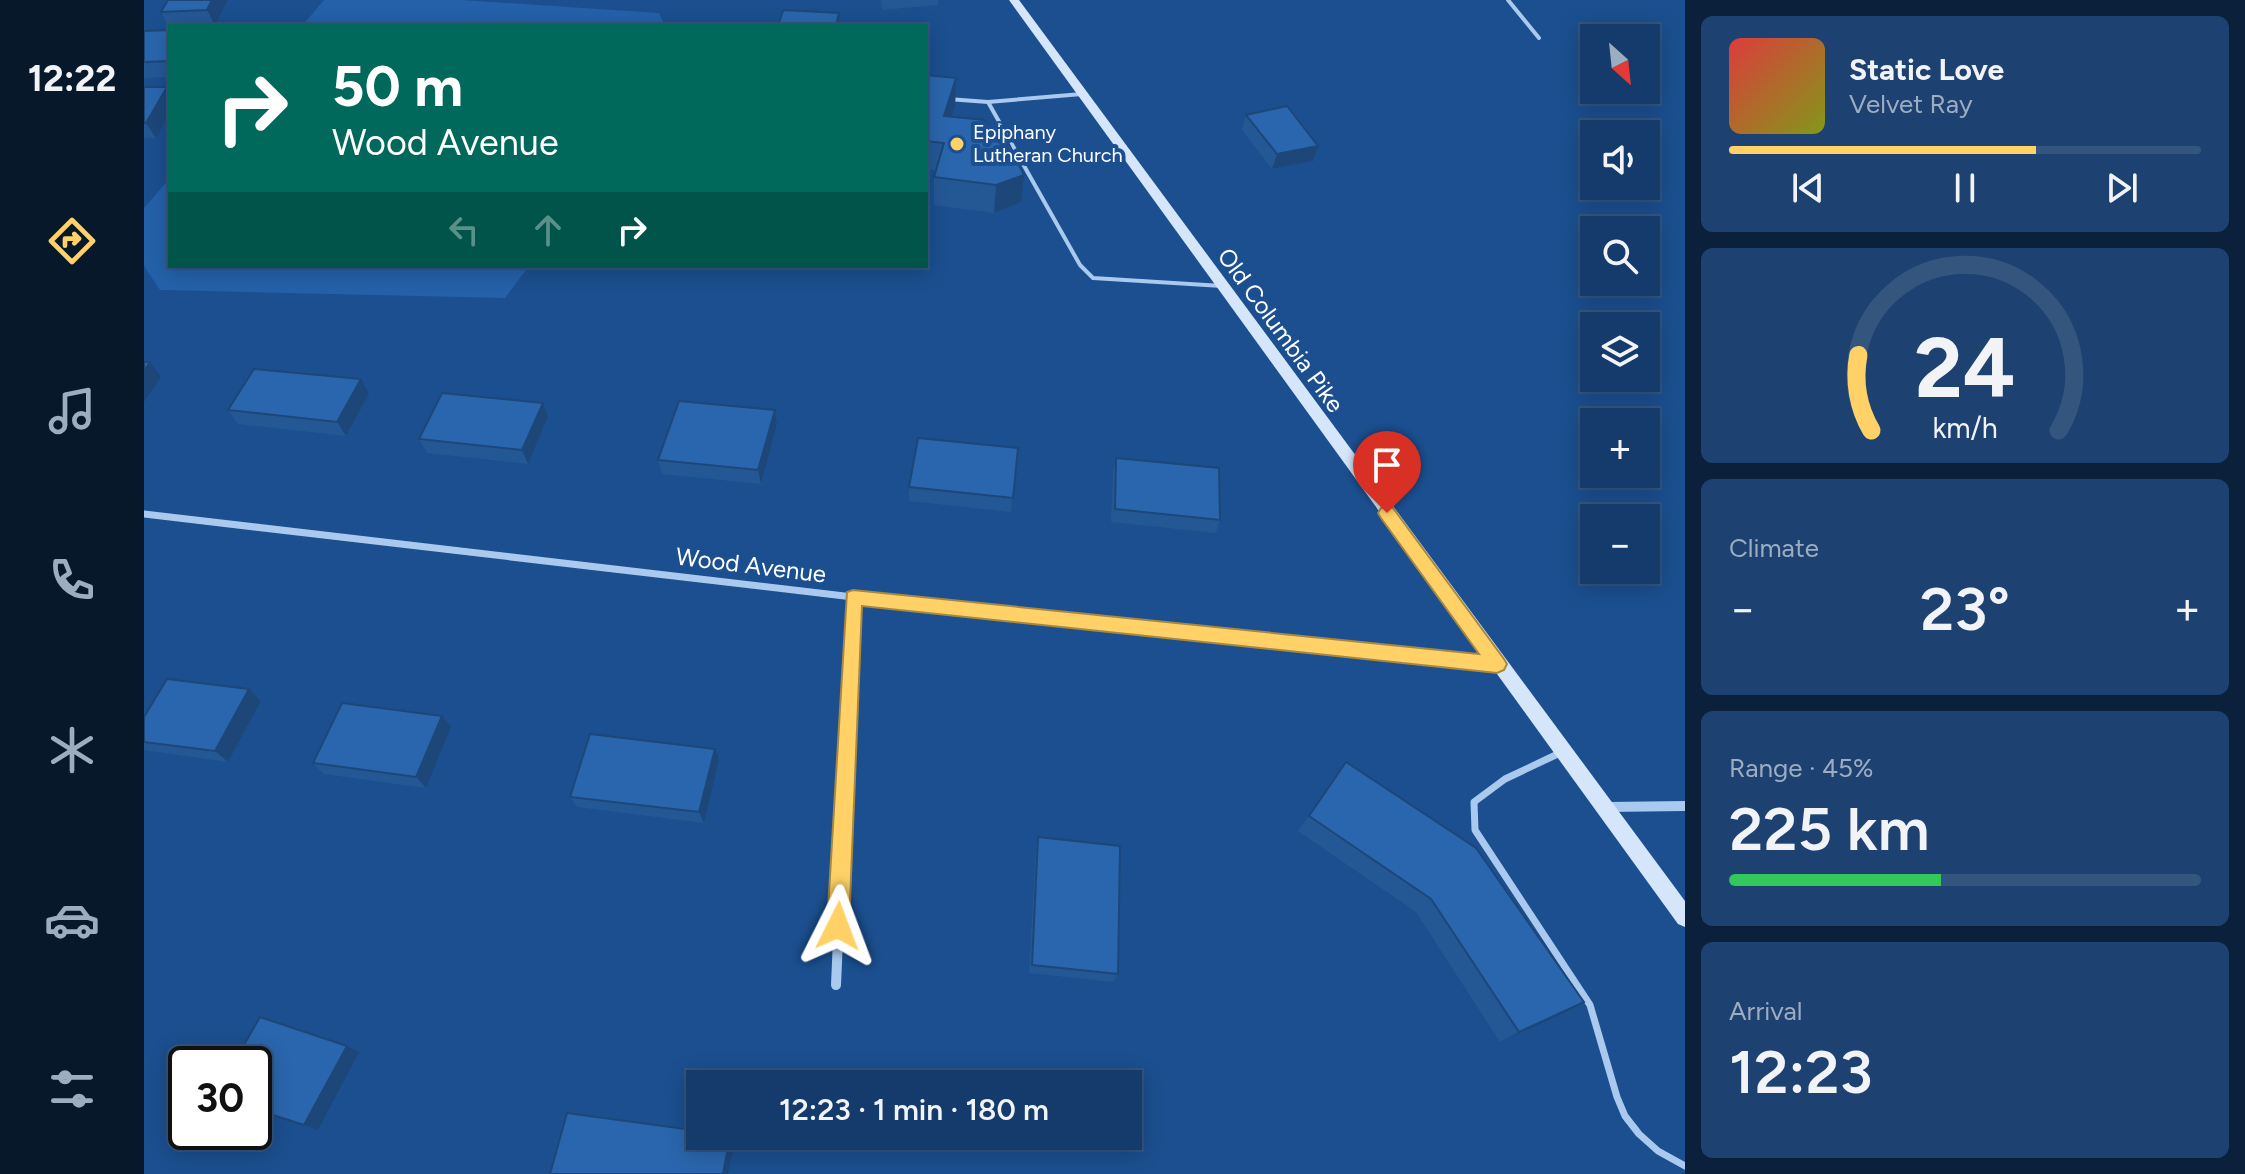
<!DOCTYPE html>
<meta charset="utf-8">
<style>
:root{--surface:#143b6b;--page:#1d4271;--text:#f1f3f6;--muted:#9dadc1;--line:#33557e;--accent:#ffd166}
body{margin:0;font-family:Figtree,sans-serif;background:var(--page);color:var(--text);height:100vh;display:flex;flex-direction:column;font-size:30px;white-space:nowrap}
*{box-sizing:border-box;margin:0}
p{font-size:26px;color:var(--muted)}
.icon{flex:none;width:44px;height:44px;fill:none;stroke:currentColor;stroke-width:2;stroke-linecap:round;stroke-linejoin:round}
.map{position:relative;flex:1;overflow:hidden}
.drawer{display:flex;flex-direction:column;gap:16px;padding:16px;background:#0b203b;width:560px}
.drawer>*{flex:none}
.top-card{position:absolute;left:24px;top:24px;width:760px;height:244px;border-radius:0px;box-shadow:0 4px 20px #0003,0 0 0 2px var(--line);background:#00695c;color:#fff;overflow:hidden}
.needle{width:52px;rotate:153deg}
.controls{position:absolute;left:1436px;top:24px;display:grid;gap:16px}
.controls a{display:grid;place-items:center;width:80px;height:80px;border-radius:0px;background:var(--surface);box-shadow:0 4px 20px #0003,0 0 0 2px var(--line);font-size:40px}
.speed{position:absolute;left:24px;top:1046px;display:flex;gap:16px;font-size:40px;font-weight:700;text-align:center}
.speed>*{display:grid;place-content:center;width:104px;height:104px;border-radius:50%;background:var(--surface);box-shadow:0 4px 20px #0003,0 0 0 2px var(--line);line-height:1}
.speed .limit{border:4px solid #111;border-radius:12px;background:#fff;color:#111}
.pin{position:absolute;display:grid;place-items:center;width:68px;height:68px;color:#fff;margin:-82px -34px;border-radius:50% 50% 50% 0;rotate:-45deg;box-shadow:0 0 8px #0007}
.pin .icon{rotate:45deg}
.me{position:absolute;width:88px;margin:-44px;rotate:3deg;stroke-linejoin:round;filter:drop-shadow(0 0 6px #0008)}
.turn{display:flex;align-items:center;gap:28px;height:168px;padding:0 32px;font-size:36px}
.turn .icon{width:104px;height:104px;stroke-width:2.5}
.turn b{display:block;font-size:56px;line-height:68px}
.lanes{display:flex;align-items:center;height:76px;padding:0 32px;background:#0003;justify-content:center;gap:40px;direction:ltr}
.lanes .off{opacity:.35}
.big{font-size:60px;font-weight:600;line-height:1.1}
.drawer .widget{flex:1;display:flex;flex-direction:column;justify-content:center;gap:12px;min-width:0;padding:0 28px;border-radius:12px;background:var(--page)}
.drawer .dial{align-items:center;gap:0}
.dial svg{height:208px;overflow:visible;fill:none;stroke:var(--line);stroke-width:7;stroke-linecap:round;text-anchor:middle}
.dial text{fill:var(--text);stroke:none}
.song{display:flex;align-items:center;gap:24px}
.cover{width:96px;height:96px;border-radius:12px;background:linear-gradient(135deg,hsl(0 70% 55%),hsl(70 70% 35%))}
.played{height:8px;border-radius:4px;background:linear-gradient(90deg,var(--accent) 65%,var(--line) 65%)}
.keys{display:flex;justify-content:space-around;direction:ltr}
.heat{display:flex;justify-content:space-between;align-items:center;font-size:44px;direction:ltr}
.charge{height:12px;border-radius:6px;background:linear-gradient(90deg,#34c759 45%,var(--line) 0)}
.trip{position:absolute;left:542px;top:1070px;width:456px;height:80px;border-radius:0px;background:var(--surface);box-shadow:0 4px 20px #0003,0 0 0 2px var(--line);font-weight:600;line-height:80px;text-align:center}
main{display:flex;flex:1;min-height:0}
.tabs{display:flex;flex-direction:column;width:144px;justify-content:space-around;align-items:center;background:#08182b;color:var(--muted)}
.tabs .icon{width:56px;height:56px}
.tabs .selected{color:var(--accent)}
.tabs b{font-size:36px;color:var(--text)}
.map>svg:first-child{display:block}
</style>
<main>
<nav class="tabs">
<b>12:22</b>
<svg class="icon selected" aria-label="directions" viewBox="0 0 24 24"><path d="M12 3l9 9-9 9-9-9zM9 14v-3h6M13 9l2 2-2 2"/></svg>
<svg class="icon" aria-label="music" viewBox="0 0 24 24"><path d="M9 18V5l10-2v13"/><circle cx="6" cy="18" r="3"/><circle cx="16" cy="16" r="3"/></svg>
<svg class="icon" aria-label="phone" viewBox="0 0 24 24"><path d="M5 4h4l2 5-3 2q2 4 5 5l2-3 5 2v4C11 20 4 13 5 4z"/></svg>
<svg class="icon" aria-label="climate" viewBox="0 0 24 24"><path d="M12 3v18M4 7l16 10M4 17L20 7"/></svg>
<svg class="icon" aria-label="car" viewBox="0 0 24 24"><path d="M5 17H2v-5l4-1 3-4h7l3 4 3 1v5h-3M9 17h6M6 11h13"/><circle cx="7" cy="17" r="2"/><circle cx="17" cy="17" r="2"/></svg>
<svg class="icon" aria-label="filters" viewBox="0 0 24 24"><path d="M4 7h16M4 17h16"/><circle cx="9" cy="7" r="2"/><circle cx="15" cy="17" r="2"/></svg>
</nav>
<div class="map">
<svg width="1541" height="1174" viewBox="0 0 1541 1174">
<rect width="100%" height="100%" fill="#1b4f8f"/>
<g fill="#2461a8">
<polygon points="180,0 318,0 515,13 521,26 158,26"/>
<polygon points="26,178 26,266 385,266 361,298 16,290 0,266 0,208"/>
</g>
<g fill="none" stroke-linecap="round" stroke-linejoin="round">
<g stroke="#a9c9ee" stroke-width="4">
<polyline points="1364,0 1395,38"/>
<polyline points="938,94 844,102 936,265 949,278 1078,286"/>
<polyline points="804,99 844,102"/>
</g>
<polyline stroke="#a9c9ee" stroke-width="7" points="1418,752 1361,779 1330,802 1331,830 1446,1005 1473,1097 1481,1116 1495,1134 1514,1151 1541,1166"/>
<g stroke="#a9c9ee" stroke-width="7">
<polyline points="0,514 709,597 1353,664"/>
<polyline points="705,685 709,597"/>
</g>
<g stroke="#a9c9ee" stroke-width="10">
<polyline points="1462,807 1541,806"/>
<polyline points="692,985 705,683"/>
</g>
<polygon fill="#d6e6fa" fill-rule="evenodd" points="865,0 875,0 1541,901 1541,927 1534,924"/>
</g>
<g fill="#245895">
<polygon points="24,0 84,0 71,25 25,27 17,12"/>
<polygon points="737,0 794,0 794,5 738,10"/>
<polygon points="26,30 26,77 0,78 0,31"/>
<polygon points="782,75 812,78 811,106 808,117 849,134 877,202 850,213 790,205 790,177 792,170 782,169"/>
<polygon points="0,87 12,138 0,138"/>
<polygon points="1102,115 1169,161 1128,169 1098,130"/>
<polygon points="225,394 202,436 94,424 84,410"/>
<polygon points="631,410 633,424 617,484 518,474 514,460"/>
<polygon points="404,417 384,464 283,453 275,439"/>
<polygon points="874,448 867,512 765,501 765,487"/>
<polygon points="972,458 1076,520 1072,533 967,522 969,472"/>
<polygon points="105,689 117,701 84,762 0,750 0,717"/>
<polygon points="307,727 282,788 180,774 169,763"/>
<polygon points="575,760 560,823 433,807 426,797"/>
<polygon points="1202,762 1420,1013 1356,1042 1272,912 1154,831"/>
<polygon points="894,837 974,974 969,982 885,973 892,847"/>
</g>
<g fill="#1d4779">
<polygon points="68,0 84,0 71,25 63,10"/>
<polygon points="812,78 811,106 800,144 800,116"/>
<polygon points="23,87 26,92 26,112 12,138 2,123"/>
<polygon points="1174,146 1169,161 1128,169 1133,154"/>
<polygon points="880,175 877,202 850,213 852,185"/>
<polygon points="6,362 17,377 0,402 0,371"/>
<polygon points="217,379 225,394 202,436 193,422"/>
<polygon points="399,403 404,417 384,464 378,450"/>
<polygon points="631,410 633,424 617,484 614,470"/>
<polygon points="105,689 117,701 84,762 71,751"/>
<polygon points="298,716 307,727 282,788 272,777"/>
<polygon points="571,749 575,760 560,823 555,812"/>
<polygon points="1440,1002 1420,1013 1356,1042 1375,1032"/>
<polygon points="203,1046 215,1052 174,1130 160,1125"/>
<polygon points="586,1136 591,1140 584,1174 579,1174"/>
</g>
<g fill="#2a66ad" stroke="#1d4779" stroke-width="2">
<polygon points="24,0 68,0 63,10 17,12"/>
<polygon points="639,10 695,13 692,26 634,26"/>
<polygon points="26,30 26,61 0,62 0,31"/>
<polygon points="782,75 812,78 800,116 840,120 849,134 859,132 880,175 852,185 790,177 800,143 782,141"/>
<polygon points="0,87 23,87 2,123 0,123"/>
<polygon points="1143,106 1174,146 1133,154 1102,115"/>
<polygon points="0,362 6,362 0,371"/>
<polygon points="110,369 217,379 193,422 84,410"/>
<polygon points="298,393 399,403 378,450 275,439"/>
<polygon points="535,401 631,410 614,470 514,460"/>
<polygon points="774,438 874,448 869,498 765,487"/>
<polygon points="972,458 1075,468 1076,520 971,509"/>
<polygon points="23,679 105,689 71,751 0,742 0,717"/>
<polygon points="198,703 298,716 272,777 169,763"/>
<polygon points="446,734 571,749 555,812 426,797"/>
<polygon points="1202,762 1332,848 1440,1002 1375,1032 1287,899 1165,816"/>
<polygon points="894,837 976,846 974,974 888,965"/>
<polygon points="116,1017 203,1046 160,1125 110,1109 110,1064 89,1064"/>
<polygon points="423,1113 556,1131 556,1136 586,1136 579,1174 406,1174"/>
</g>
<polygon fill="#ffd166" stroke="#a68842" stroke-width="2" points="1243,506 1249,508 1360,659 1363,664 1360,670 1353,673 718,606 705,926 702,934 694,937 687,934 683,926 703,592 709,590 1335,654 1237,518 1234,513 1237,508"/>
<circle fill="#ffd166" stroke="#1b4f8f" stroke-width="3" cx="813" cy="144" r="8"/>
<g text-anchor="middle" dominant-baseline="central" stroke-width="8" stroke-linejoin="round" paint-order="stroke">
<g font-size="20" fill="#fff" stroke="#1b4f8f" text-anchor="start">
<text x="829" y="132">Epiphany<tspan x="829" dy="23">Lutheran Church</tspan></text>
</g>
<g font-size="24" fill="#fff" stroke="#1b4f8f">
<text transform="translate(1137 330) rotate(54)">Old Columbia Pike</text>
<text transform="translate(607 565) rotate(7)">Wood Avenue</text>
</g>
</g>
</svg>
<div class="controls">
<a><svg class="needle" viewBox="-14 -14 28 28"><path d="M0-13l5 13h-10z" fill="#e53935"/><path d="M0 13l5-13h-10z" fill="#9dadc1"/></svg></a>
<a><svg class="icon" aria-label="sound" viewBox="0 0 24 24"><path d="M4 9h4l5-4v14l-5-4H4zM17 9q2 3 0 6"/></svg></a>
<a><svg class="icon" aria-label="search" viewBox="0 0 24 24"><circle cx="10" cy="10" r="6"/><path d="M15 15l6 6"/></svg></a>
<a><svg class="icon" aria-label="layers" viewBox="0 0 24 24"><path d="M12 4l9 5-9 5-9-5zM3 14l9 5 9-5"/></svg></a>
<a>+</a>
<a>−</a>
</div>
<div class="speed"><div class="limit">30</div></div>
<div class="pin" style="left:1243px;top:513px;background:#d93025"><svg class="icon" aria-label="arrive" viewBox="0 0 24 24"><path d="M6 21V4h12l-3 4 3 4H6"/></svg></div>
<svg class="me" style="left:694px;top:926px" viewBox="-20 -20 40 40"><path d="M0-17L14 15 0 8-14 15z" fill="#ffd166" stroke="#fff" stroke-width="4"/></svg>
<div class="trip">12:23 · 1 min · 180 m</div>
<div class="top-card">
<div class="turn"><svg class="icon" aria-label="right" viewBox="0 0 24 24"><path d="M7 20v-9h11M14 6l5 5-5 5"/></svg><div><b>50 m</b>Wood Avenue</div></div>
<div class="lanes"><svg class="icon off" aria-label="left" viewBox="0 0 24 24"><path d="M17 20v-9H6M10 6l-5 5 5 5"/></svg><svg class="icon off" aria-label="ahead" viewBox="0 0 24 24"><path d="M12 20V5M6 11l6-6 6 6"/></svg><svg class="icon" aria-label="right" viewBox="0 0 24 24"><path d="M7 20v-9h11M14 6l5 5-5 5"/></svg></div>
</div>
</div>
<section class="drawer">
<div class="widget">
<div class="song"><i class="cover"></i><div><b>Static Love</b><p>Velvet Ray</p></div></div>
<div class="played"></div>
<div class="keys"><svg class="icon" aria-label="previous" viewBox="0 0 24 24"><path d="M18 5L8 12l10 7zM5 5v14"/></svg><svg class="icon" aria-label="pause" viewBox="0 0 24 24"><path d="M8 5v14M16 5v14"/></svg><svg class="icon" aria-label="next" viewBox="0 0 24 24"><path d="M6 5l10 7-10 7zM19 5v14"/></svg></div>
</div>
<div class="widget dial"><svg viewBox="0 0 100 80">
<path d="M14 69A42 42 0 1 1 86 69"/>
<path d="M14 69A42 42 0 0 1 9 40" stroke="#ffd166"/>
<text x="50" y="56" font-size="32" font-weight="700">24</text>
<text x="50" y="72" font-size="11">km/h</text>
</svg></div>
<div class="widget"><p>Climate</p>
<div class="heat"><a>−</a><b class="big">23°</b><a>+</a></div>
</div>
<div class="widget"><p>Range · 45%</p><b class="big">225 km</b><div class="charge"></div></div>
<div class="widget"><p>Arrival</p><b class="big">12:23</b></div>
</section>
</main>
